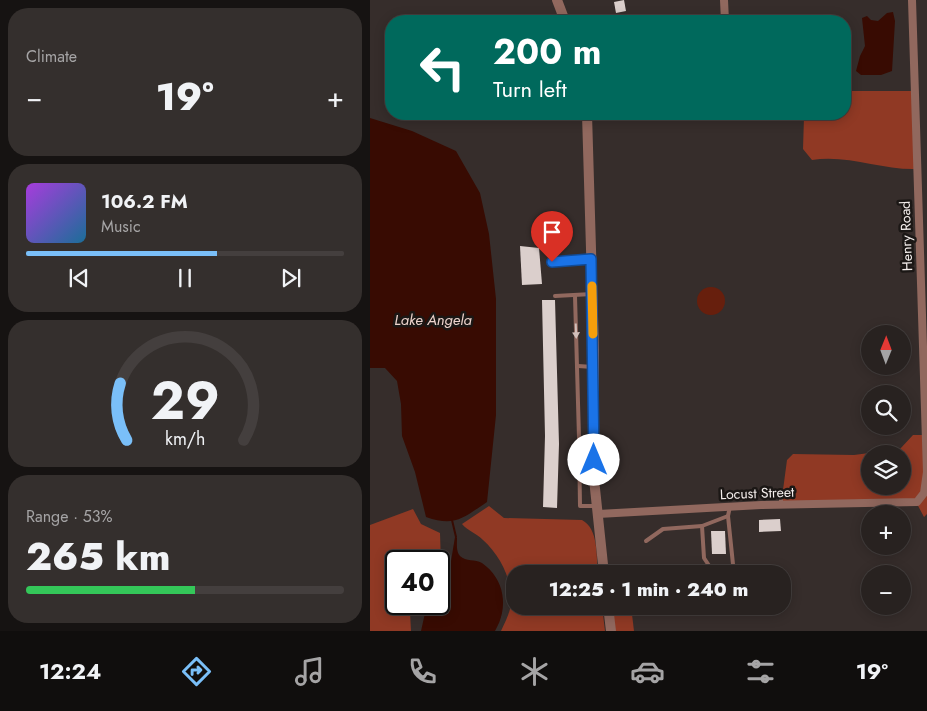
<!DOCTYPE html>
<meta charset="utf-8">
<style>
:root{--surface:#282220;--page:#342f2d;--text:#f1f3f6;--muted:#a5a4a5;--line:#443f3e;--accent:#7abff8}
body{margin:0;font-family:Jost,sans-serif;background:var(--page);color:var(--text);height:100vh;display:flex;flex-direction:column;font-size:19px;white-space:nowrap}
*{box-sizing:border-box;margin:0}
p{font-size:16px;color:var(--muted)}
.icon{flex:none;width:28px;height:28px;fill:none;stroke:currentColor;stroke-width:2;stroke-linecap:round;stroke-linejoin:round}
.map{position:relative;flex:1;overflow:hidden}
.side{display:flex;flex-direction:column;gap:8px;padding:8px;background:#161312;width:370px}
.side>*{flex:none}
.top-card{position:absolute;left:15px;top:15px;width:466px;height:105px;border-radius:20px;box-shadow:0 2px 12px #0003,0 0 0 1px var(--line);background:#00695c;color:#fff;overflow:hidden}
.needle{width:32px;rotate:1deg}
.buttons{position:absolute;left:491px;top:325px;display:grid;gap:10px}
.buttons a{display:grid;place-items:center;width:50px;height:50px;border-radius:50%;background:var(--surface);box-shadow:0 2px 12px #0003,0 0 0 1px var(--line);font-size:25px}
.speed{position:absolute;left:15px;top:550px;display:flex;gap:10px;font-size:25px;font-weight:700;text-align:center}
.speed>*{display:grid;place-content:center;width:65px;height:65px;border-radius:50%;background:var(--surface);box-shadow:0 2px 12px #0003,0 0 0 1px var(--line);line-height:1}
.speed .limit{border:2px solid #111;border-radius:8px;background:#fff;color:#111}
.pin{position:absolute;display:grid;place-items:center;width:42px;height:42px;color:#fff;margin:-51px -21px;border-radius:50% 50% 50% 0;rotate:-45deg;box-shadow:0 0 5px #0007}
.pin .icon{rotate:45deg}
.me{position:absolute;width:55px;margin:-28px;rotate:0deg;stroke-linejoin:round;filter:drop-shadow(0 0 4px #0008)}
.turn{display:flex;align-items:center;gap:18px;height:105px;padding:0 25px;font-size:22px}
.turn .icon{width:65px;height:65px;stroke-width:2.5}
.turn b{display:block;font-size:35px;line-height:42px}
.big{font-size:38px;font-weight:800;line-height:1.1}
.side .card{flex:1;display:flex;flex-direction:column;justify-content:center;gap:8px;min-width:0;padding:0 18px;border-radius:20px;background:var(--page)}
.side .dial{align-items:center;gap:0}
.dial svg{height:130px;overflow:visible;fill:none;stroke:var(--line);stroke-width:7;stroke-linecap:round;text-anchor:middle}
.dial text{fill:var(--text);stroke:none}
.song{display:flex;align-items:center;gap:15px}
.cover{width:60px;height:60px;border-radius:8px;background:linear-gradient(135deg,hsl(280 70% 55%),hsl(200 70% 35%))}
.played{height:5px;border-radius:2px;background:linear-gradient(90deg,var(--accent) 60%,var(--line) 60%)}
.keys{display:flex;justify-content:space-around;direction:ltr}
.heat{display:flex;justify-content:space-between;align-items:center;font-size:28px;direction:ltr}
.charge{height:8px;border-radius:4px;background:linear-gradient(90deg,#34c759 53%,var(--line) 0)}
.trip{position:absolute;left:136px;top:565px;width:285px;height:50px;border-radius:20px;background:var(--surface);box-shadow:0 2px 12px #0003,0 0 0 1px var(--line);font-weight:800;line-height:50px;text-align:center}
.tab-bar{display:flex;height:80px;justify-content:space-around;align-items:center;background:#100e0d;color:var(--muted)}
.tab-bar .icon{width:35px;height:35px}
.tab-bar .selected{color:var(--accent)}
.tab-bar b{font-size:22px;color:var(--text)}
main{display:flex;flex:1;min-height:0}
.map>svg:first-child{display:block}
</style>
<main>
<section class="side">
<div class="card"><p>Climate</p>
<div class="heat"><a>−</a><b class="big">19°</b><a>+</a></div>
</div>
<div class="card">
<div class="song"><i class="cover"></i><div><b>106.2 FM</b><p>Music</p></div></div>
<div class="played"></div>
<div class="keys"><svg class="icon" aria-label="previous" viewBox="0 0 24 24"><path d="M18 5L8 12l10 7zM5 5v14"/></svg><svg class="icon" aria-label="pause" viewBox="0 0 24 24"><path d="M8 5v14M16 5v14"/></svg><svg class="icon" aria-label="next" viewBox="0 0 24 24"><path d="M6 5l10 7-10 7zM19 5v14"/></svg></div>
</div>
<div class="card dial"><svg viewBox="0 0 100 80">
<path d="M14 69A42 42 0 1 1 86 69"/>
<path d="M14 69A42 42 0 0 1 10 34" stroke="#7abff8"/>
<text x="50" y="56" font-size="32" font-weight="700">29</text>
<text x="50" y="72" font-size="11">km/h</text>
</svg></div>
<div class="card"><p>Range · 53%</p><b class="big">265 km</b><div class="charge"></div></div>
</section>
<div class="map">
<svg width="557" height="631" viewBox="0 0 557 631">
<rect width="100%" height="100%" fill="#362d2b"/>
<circle fill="#671f0d" cx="341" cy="301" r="14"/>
<g fill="#903924" fill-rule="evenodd">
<path d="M475,91h69l2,78c-34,1 -70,-15 -104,-9l-9,-11 1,-32 3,-3h38z"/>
<path d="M543,435h14v79l-3,3 -8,-15 -135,3 6,-45 6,-6 61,1 46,-6zM500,454h32v32h-32z"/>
<path d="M119,506l15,12 78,2c17,9 14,36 16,54h-83v32h87l3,25h-104c3,-7 7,-14 9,-22 5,-25 -9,-53 -27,-69 -7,-7 -15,-9 -21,-16z"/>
<polygon points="43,509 51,524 70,533 71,564 69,566 69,561 26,561 26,604 43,604 40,612 41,631 0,631 0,525"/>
<polygon points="238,606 261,606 264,631 241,631"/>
</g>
<g fill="#380b02">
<polygon points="523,12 525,21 522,71 511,75 491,75 486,71 490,56 495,46 492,18 497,16 501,20 508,21 517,13"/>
<path d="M0,118l42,13 44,20 24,42 9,41 7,65v116l-9,87c-24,16 -32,25 -61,15l-11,-45 -13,-36 -1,-32 -4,-23 -12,-13h-15z"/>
<path d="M85,537l2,1c0,5 -1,14 3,18 6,6 15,3 22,7 23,16 27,45 13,68h-74l6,-27h12v-25l12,-18z"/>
</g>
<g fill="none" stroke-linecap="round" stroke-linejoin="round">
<polyline stroke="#380b02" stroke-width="2" points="82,520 86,537"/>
</g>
<g fill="#dbcfcc">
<polygon points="254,0 256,11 246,13 244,2"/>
<polygon points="150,246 169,248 172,284 152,285"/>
<polygon points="172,300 185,300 189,444 187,508 173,507 175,436"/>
<polygon points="410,519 411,531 389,532 389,520"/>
<polygon points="341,531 355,531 356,554 342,554"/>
</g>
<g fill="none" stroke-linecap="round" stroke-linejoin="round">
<g stroke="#91685e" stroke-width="4">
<polyline points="182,262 219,259"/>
<polyline points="185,296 222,294"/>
<polyline points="205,296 209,438 222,439"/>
<polyline points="208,366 223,367"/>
<polyline points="209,438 210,506 227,506"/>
<polyline points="411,505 411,494"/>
<polyline points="360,506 358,516 364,574"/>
<polyline points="358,516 332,526 334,558 340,567 363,566"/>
<polyline points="276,541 293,529 332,526"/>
</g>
<g stroke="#91685e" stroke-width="8">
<polyline points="354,0 355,21"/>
<polyline points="542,0 557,472"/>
<polyline points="228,514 391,505 547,502 554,493 557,472"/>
</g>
<g stroke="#91685e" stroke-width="10">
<polyline points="187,0 195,21"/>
<polyline points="217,114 224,350 224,479 234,574"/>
<polyline points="238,606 241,631"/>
</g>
</g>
<defs><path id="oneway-solid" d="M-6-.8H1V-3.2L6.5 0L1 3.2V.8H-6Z" transform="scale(1.25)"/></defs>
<use fill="#d1bfba" href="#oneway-solid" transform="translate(206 331) rotate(88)"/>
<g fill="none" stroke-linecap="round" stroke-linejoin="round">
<g stroke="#114b97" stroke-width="12">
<polyline id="route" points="182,262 221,259 224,460"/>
</g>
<use href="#route" stroke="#1a73e8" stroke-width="9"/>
<polyline stroke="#f59e0b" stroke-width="9" points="222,286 223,334"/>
</g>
<g text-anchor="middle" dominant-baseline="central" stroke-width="5" stroke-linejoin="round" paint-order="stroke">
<g font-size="14" fill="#f4eeec" stroke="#1b1715">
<text transform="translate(536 236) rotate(-92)">Henry Road</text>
<text transform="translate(387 493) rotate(-2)">Locust Street</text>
</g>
<g font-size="15" font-style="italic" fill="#edd3cc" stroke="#1b1715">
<text x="63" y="320">Lake Angela</text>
</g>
</g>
</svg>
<div class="buttons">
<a><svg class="needle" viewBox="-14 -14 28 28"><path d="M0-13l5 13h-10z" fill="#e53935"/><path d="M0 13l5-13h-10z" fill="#a5a4a5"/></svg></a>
<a><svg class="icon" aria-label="search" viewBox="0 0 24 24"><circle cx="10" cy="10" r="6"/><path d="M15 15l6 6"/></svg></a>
<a><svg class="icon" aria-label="layers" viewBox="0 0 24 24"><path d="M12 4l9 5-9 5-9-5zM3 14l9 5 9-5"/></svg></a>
<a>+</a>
<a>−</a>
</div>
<div class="speed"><div class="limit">40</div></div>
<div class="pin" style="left:182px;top:262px;background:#d93025"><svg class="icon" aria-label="arrive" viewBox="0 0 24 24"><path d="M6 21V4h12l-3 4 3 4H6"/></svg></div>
<svg class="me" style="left:224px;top:460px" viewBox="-20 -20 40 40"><circle r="19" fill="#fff"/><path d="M0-13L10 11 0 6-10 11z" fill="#1a73e8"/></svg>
<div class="trip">12:25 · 1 min · 240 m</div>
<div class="top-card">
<div class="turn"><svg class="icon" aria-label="left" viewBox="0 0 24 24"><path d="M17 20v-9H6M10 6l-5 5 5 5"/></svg><div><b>200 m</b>Turn left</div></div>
</div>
</div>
</main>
<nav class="tab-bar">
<b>12:24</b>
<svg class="icon selected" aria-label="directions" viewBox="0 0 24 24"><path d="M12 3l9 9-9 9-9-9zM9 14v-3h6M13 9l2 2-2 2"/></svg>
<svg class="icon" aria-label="music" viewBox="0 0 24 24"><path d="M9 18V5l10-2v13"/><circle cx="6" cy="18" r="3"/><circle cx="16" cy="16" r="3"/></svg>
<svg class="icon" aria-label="phone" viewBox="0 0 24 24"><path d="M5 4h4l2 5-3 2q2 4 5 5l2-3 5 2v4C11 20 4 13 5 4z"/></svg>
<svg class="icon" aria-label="climate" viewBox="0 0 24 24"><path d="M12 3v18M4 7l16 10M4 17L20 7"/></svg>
<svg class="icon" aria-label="car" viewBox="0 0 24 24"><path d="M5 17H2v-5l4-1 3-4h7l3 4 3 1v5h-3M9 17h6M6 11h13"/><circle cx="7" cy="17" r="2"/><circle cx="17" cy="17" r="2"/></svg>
<svg class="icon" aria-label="filters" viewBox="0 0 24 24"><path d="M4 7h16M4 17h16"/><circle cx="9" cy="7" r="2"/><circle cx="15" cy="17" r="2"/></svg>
<b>19°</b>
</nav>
